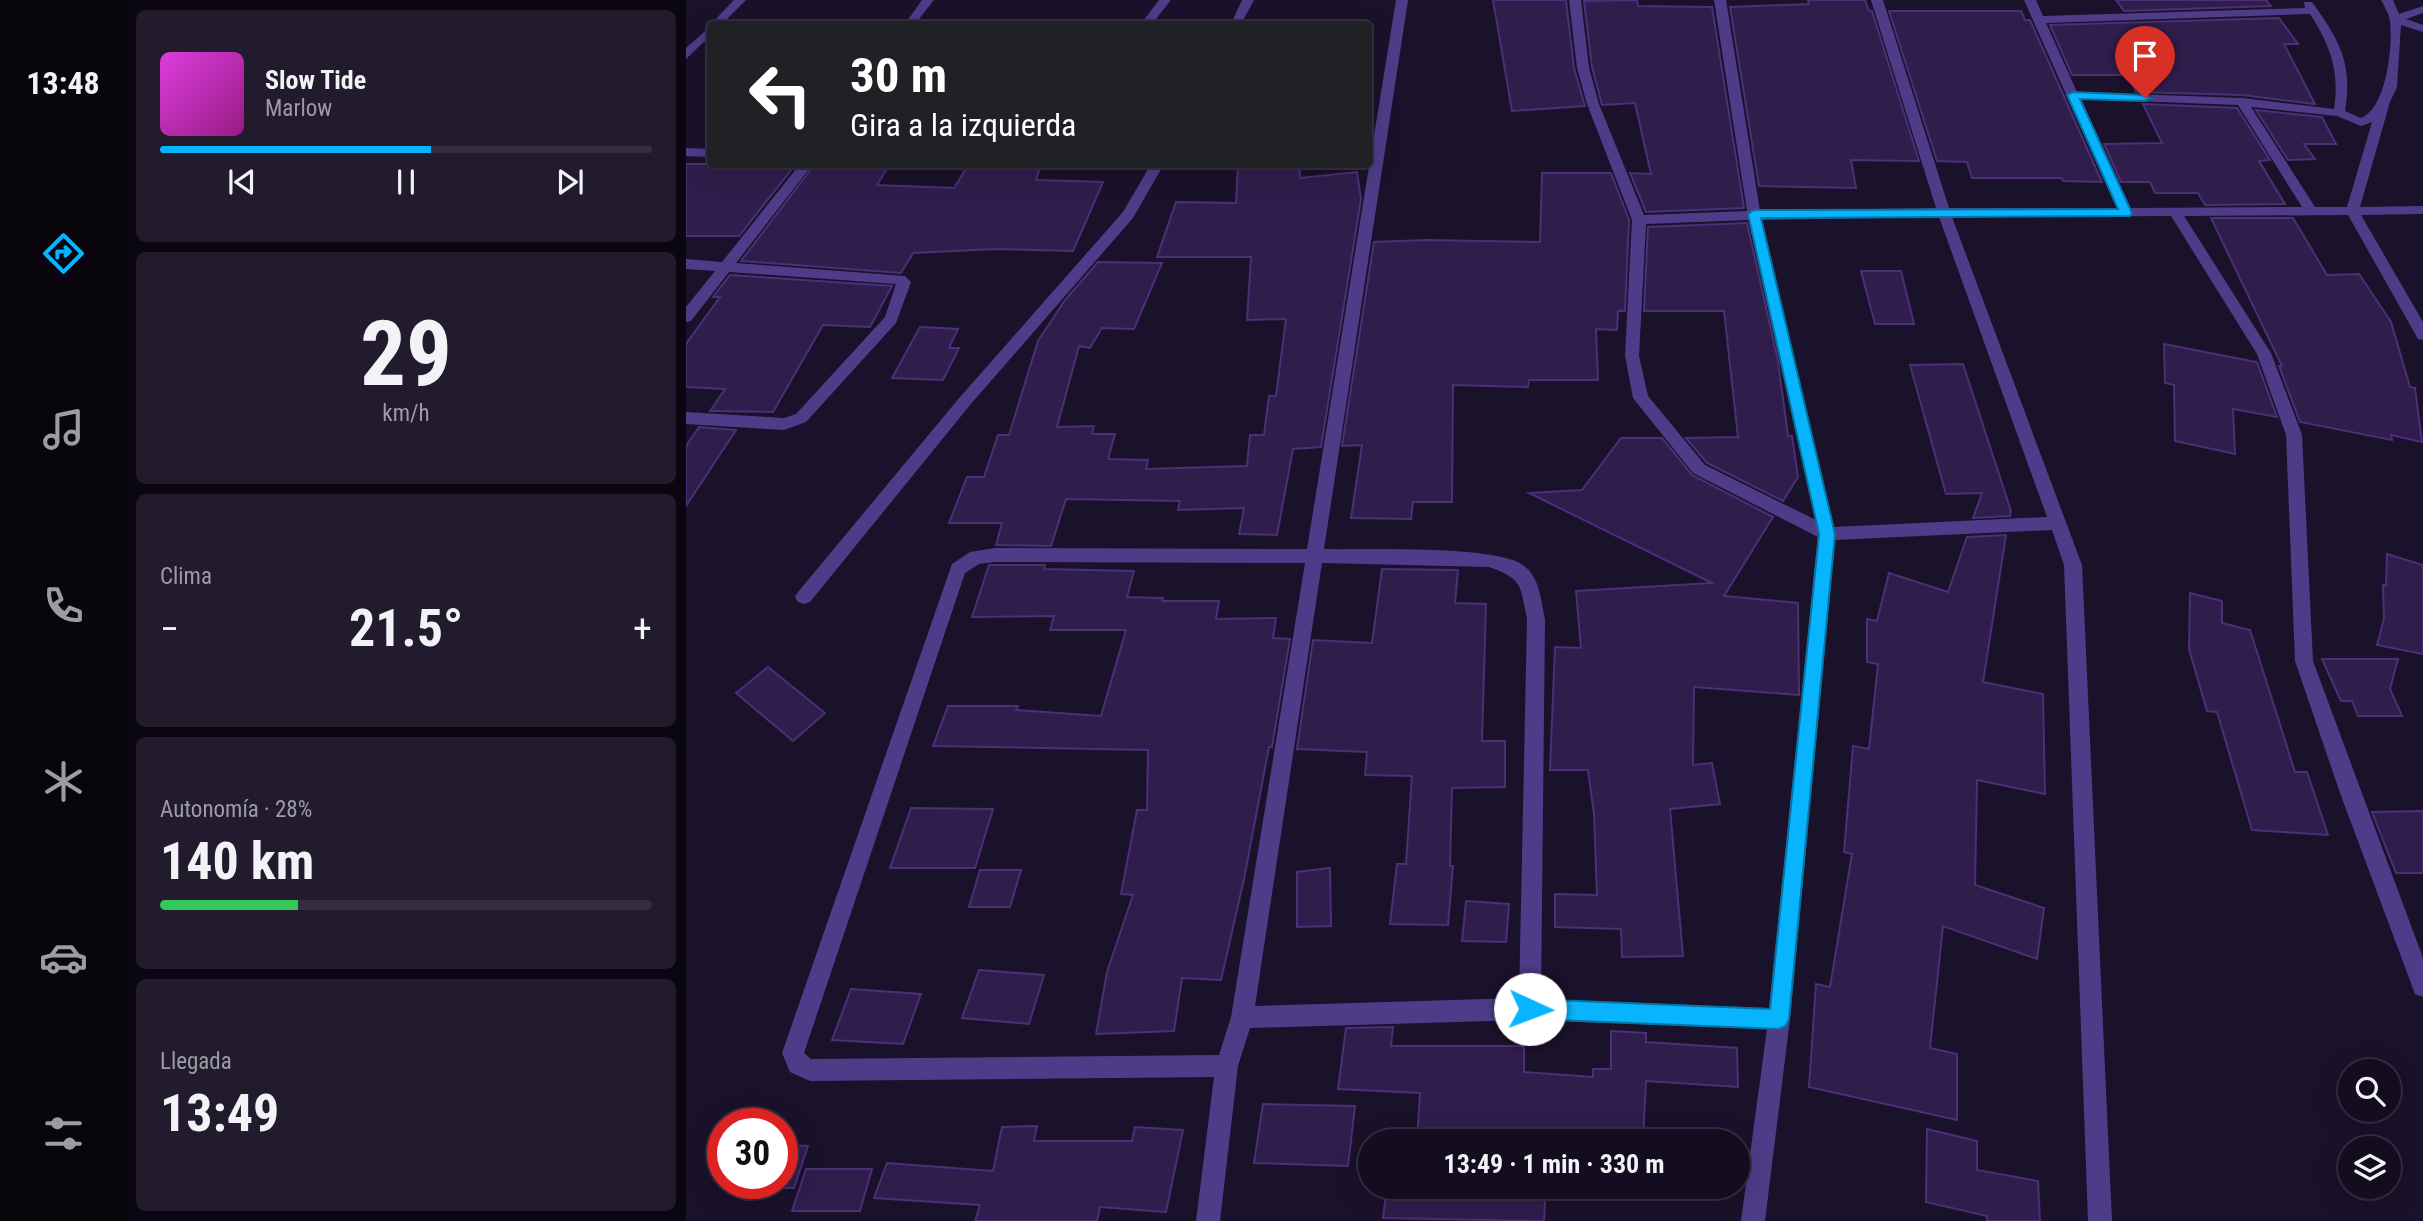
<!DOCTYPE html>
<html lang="es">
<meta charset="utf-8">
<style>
:root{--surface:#140d20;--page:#211b2d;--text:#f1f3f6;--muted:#9d9ca5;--line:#332d3e;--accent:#08b4fd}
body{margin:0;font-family:"Roboto Condensed",sans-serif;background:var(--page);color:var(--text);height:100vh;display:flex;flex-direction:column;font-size:26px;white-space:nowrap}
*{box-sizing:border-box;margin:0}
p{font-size:23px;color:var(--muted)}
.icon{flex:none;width:38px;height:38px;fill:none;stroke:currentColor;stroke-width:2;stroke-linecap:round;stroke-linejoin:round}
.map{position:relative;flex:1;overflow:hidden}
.sheet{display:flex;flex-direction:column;gap:10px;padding:10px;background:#0b0712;width:560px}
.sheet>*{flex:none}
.hud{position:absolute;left:21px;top:21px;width:665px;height:147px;border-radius:7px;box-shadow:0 7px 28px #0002,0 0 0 2px var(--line);background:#202124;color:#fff;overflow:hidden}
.buttons{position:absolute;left:1652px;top:1059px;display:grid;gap:14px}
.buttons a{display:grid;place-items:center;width:63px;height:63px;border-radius:50%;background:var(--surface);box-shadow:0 7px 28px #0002,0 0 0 2px var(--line);font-size:35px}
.speed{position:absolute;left:21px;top:1108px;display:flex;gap:14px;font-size:35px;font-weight:700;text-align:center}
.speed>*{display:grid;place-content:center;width:91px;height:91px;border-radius:50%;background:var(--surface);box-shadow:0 7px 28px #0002,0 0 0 2px var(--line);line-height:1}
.speed .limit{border:10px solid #d22;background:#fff;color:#111}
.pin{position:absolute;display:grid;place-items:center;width:60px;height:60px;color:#fff;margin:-72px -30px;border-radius:50% 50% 50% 0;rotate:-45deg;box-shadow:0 0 7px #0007}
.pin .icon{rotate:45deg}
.me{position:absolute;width:77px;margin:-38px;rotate:92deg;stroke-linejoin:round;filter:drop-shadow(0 0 5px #0008)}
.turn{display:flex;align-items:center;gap:24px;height:147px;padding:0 28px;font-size:32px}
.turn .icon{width:91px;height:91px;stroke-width:2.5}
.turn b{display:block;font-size:49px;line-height:60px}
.big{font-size:52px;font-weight:700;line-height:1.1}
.sheet .widget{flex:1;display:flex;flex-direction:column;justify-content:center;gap:10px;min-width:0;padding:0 24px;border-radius:10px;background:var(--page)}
.sheet .dial{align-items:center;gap:0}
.dial b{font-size:91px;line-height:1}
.song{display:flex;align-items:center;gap:21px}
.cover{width:84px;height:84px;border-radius:10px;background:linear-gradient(135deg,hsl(300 70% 55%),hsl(310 70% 35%))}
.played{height:7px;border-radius:4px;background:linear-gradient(90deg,var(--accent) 55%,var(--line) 55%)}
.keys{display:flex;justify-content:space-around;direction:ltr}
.heat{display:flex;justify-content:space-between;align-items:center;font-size:38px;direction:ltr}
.charge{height:10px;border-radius:5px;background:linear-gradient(90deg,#34c759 28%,var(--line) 0)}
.trip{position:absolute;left:672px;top:1129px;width:392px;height:70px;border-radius:35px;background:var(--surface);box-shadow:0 7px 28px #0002,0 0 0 2px var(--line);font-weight:700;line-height:70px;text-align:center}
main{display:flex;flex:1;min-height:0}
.tabs{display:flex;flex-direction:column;width:126px;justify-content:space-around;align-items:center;background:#08050d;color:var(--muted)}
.tabs .icon{width:49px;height:49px}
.tabs .active{color:var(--accent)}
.tabs b{font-size:32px;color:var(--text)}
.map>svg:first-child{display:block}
</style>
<main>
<nav class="tabs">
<b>13:48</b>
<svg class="icon active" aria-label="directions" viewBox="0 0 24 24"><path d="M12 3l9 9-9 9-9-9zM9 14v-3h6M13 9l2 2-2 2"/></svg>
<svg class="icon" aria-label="music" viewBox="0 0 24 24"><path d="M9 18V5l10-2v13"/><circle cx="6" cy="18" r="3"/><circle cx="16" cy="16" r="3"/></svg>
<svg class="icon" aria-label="phone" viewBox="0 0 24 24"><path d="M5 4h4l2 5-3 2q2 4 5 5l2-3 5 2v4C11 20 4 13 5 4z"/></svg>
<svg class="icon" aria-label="climate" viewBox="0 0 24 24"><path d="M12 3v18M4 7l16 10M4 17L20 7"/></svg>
<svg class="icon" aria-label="car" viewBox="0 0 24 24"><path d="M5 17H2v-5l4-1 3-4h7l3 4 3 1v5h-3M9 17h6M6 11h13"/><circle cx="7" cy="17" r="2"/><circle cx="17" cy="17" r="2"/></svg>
<svg class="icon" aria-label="filters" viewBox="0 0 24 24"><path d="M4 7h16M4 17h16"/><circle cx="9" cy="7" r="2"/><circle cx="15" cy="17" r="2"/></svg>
</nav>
<section class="sheet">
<div class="widget">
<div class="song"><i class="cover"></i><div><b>Slow Tide</b><p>Marlow</p></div></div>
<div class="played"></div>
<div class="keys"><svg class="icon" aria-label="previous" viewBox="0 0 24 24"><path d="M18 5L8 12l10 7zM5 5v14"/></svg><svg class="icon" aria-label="pause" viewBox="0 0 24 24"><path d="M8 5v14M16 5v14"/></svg><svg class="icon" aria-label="next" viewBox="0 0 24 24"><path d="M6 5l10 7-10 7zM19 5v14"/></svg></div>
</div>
<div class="widget dial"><b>29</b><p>km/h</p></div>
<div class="widget"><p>Clima</p>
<div class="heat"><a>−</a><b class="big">21.5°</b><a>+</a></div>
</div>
<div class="widget"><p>Autonomía · 28%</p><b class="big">140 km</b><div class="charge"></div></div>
<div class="widget"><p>Llegada</p><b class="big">13:49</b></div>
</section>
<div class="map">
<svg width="1737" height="1221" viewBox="0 0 1737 1221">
<rect width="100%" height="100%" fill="#1a112a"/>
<g fill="#2f1d4b" stroke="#4b2f77" stroke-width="2">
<polygon points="807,0 880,0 888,68 899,106 826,111"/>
<polygon points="951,0 952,6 1026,7 1058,208 960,212 944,173 965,174 949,103 916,105 906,67 898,1"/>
<polygon points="1122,0 1179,0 1183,11 1186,11 1233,161 1165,160 1170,188 1073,186 1044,7 1123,4"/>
<polygon points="1430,0 1580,0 1585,6 1438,11"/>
<polygon points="1203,11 1335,11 1339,20 1344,20 1416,182 1377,181 1376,178 1286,178 1281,162 1251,161"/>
<polygon points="1593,18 1612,44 1598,44 1629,104 1556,95 1450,92 1442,75 1386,75 1364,25"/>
<polygon points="1457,104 1551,108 1584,160 1573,161 1599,204 1519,205 1512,193 1469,193 1464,182 1435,182 1418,144 1476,143"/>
<polygon points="1570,110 1636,117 1650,144 1618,144 1629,159 1602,160"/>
<polygon points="0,164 110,164 53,236 0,236"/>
<polygon points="129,164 204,164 191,185 268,188 283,164 355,164 350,180 417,182 387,251 309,249 227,253 215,273 55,261"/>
<polygon points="552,164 613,164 614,178 671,172 675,199 635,447 607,449 591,535 553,534 558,508 492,510 494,501 380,499 365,546 310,545 316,523 263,523 281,477 298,477 312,435 323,435 352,341 379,300 412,262 476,263 448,329 416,328 404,348 393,346 371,427 408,426 406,434 429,434 422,459 462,460 460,469 561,466 564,435 578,435 583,396 590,396 600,319 561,320 565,257 471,257 490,202 550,203"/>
<polygon points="856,173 925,173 943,220 939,311 932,311 931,330 910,329 912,380 843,380 842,387 767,385 766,502 727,502 725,519 665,518 676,445 656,446 688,242 740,240 854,242"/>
<polygon points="1525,218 1607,218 1641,275 1673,274 1705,322 1724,387 1729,388 1736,442 1705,435 1706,440 1614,422 1593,366 1596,366"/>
<polygon points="1061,223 1092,361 1102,436 1106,436 1112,477 1097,501 1021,463 1000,438 1052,437 1038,311 958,311 962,227"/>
<polygon points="1175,271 1215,271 1228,324 1189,324"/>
<polygon points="44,275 206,286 184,327 137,325 87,412 24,411 39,389 0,387 0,344 34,297 27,297"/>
<polygon points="234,327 272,329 263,348 273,348 257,380 206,378"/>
<polygon points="1478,344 1571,362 1591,417 1547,409 1549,454 1489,441 1488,385 1479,383"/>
<polygon points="1277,364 1325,511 1324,516 1287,518 1296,493 1260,494 1224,365"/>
<polygon points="13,427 50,430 0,506 0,446"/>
<polygon points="935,438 976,438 1006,475 1087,517 1038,596 1112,603 1113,695 1008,687 1007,765 1026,763 1034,804 984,809 997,956 936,957 935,929 869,927 869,894 911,895 908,814 902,770 864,770 869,647 895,648 890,591 1026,583 843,493 896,490"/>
<polygon points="1320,535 1297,682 1357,694 1359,794 1291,780 1289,885 1358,908 1351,959 1257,926 1244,1048 1271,1054 1271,1120 1123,1087 1130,984 1144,987 1166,854 1158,852 1167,746 1183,749 1192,664 1181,662 1181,619 1191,621 1203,573 1262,592 1281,537"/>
<polygon points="1701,554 1737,565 1737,654 1691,645 1698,619 1697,585 1700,586"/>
<polygon points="303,565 359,565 358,569 448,571 441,597 477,598 476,601 533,601 530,619 590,618 587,638 604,639 586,747 583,747 558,879 535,980 496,978 488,1031 410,1034 421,972 447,895 435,894 451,810 461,810 462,750 247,746 262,706 332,706 330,710 415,716 440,630 364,630 368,616 286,617"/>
<polygon points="696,569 772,570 769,603 800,604 796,741 819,741 819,787 766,788 764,866 767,866 762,925 704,924 711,864 720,864 726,776 679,775 681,752 611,749 627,640 686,643"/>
<polygon points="1504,593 1536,601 1536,623 1564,630 1609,772 1621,772 1642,835 1566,830 1531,712 1521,711 1503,649"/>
<polygon points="1636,659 1712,659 1704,689 1716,716 1672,716 1666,701 1655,701"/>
<polygon points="82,667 139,713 107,741 50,693"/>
<polygon points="225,808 307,809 289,868 204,868"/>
<polygon points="1737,811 1737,873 1710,873 1686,812"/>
<polygon points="644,868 645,926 611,927 611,872"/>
<polygon points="294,870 335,870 324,907 283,907"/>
<polygon points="780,901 823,904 820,942 776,941"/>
<polygon points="293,970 358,975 343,1024 276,1018"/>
<polygon points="165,989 235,994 217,1044 146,1040"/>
<polygon points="707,1027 705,1046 838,1046 838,1072 907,1077 907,1069 925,1069 925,1031 960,1033 960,1042 1051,1048 1052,1087 960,1081 957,1141 731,1141 734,1093 652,1089 660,1028"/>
<polygon points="577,1104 669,1106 662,1166 568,1163"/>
<polygon points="351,1126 348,1141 446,1141 449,1127 497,1130 480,1212 414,1207 411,1221 289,1221 294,1205 188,1198 201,1163 307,1171 316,1127"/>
<polygon points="1241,1129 1291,1141 1291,1170 1352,1181 1354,1221 1301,1221 1301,1216 1240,1202"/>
<polygon points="96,1145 122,1146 108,1188 34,1187 37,1180 37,1183 96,1183"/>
<polygon points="120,1169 186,1169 174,1211 106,1211"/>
<polygon points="701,1186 758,1186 859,1200 858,1221 697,1218"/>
</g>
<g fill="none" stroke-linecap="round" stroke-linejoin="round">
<g fill="#4e3c88" fill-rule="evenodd">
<polygon points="48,0 60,0 36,24 25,24"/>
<polygon points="236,0 248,0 229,24 219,24"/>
<polygon points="473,0 485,0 466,24 455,24"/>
<polygon points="556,0 568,0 555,24 545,24"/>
<path d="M710,0h12l-84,549c40,1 170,-4 199,16 17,12 18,36 22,54l-4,380 228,9 49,-471 -125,-64 -60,-75 -8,-42 7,-136 -45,-116 -10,-36 -8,-68h12l8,68 10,36 45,111 103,-4 -33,-211h12l34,211 176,-3 -65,-208h12l66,208h168l-93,-208h12l7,16 262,-8 -1,-6h8c27,38 41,60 33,109l16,7c26,-10 32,-74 29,-97 -1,-7 -6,-15 -9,-21h12l6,14 24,-8v7l-17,6 17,6v7l-22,-7 -4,62 -7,15 -30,105 63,-1v8l-62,1 62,107v18l-5,-1 -70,-124 -164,1 87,137 31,82 11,226 110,297v39l-8,-3 -3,-8 -72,-193 -45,-132 -9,-226 -29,-81 -86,-138 -219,1 130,348 30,656h-24l-24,-656 -12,-35 -217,10 -45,479 -25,202h-24l26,-192 -237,-9 -280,8 -12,38 -18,155h-24l18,-144 -404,4 -20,-9 -8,-19 170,-489 18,-12 25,-4 312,1zM1624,14c20,31 30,57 24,95l-92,-11 -165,-6 -31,-69zM1395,99l157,6 64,102 -172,1zM1565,107l86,9 24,10 11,-4 -25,85h-32zM1253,217l108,300 -213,10 -72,-307zM1063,220l67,300 -111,-55 -57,-69 -9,-40 7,-132zM309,562l310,1 -74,454 -12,38 -408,4 -7,-6 161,-480 14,-9zM636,563l167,4c34,12 31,18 38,52l-8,379 -264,8z"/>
<polygon points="24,27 24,36 0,59 0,48"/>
<polygon points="0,148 24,149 24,157 0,156"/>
<polygon points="114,164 127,164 50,263 219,276 225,282 210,323 120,422 98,430 0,424 0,412 98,418 110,414 199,317 210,284 43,272 5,321 0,322 0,307 29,271 0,269 0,259 36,262"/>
<polygon points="465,164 478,164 447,218 284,405 124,602 118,604 112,602 109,597 112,592 274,397 437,212"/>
</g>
</g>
<polygon fill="#08b4fd" stroke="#0575a4" stroke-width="2" points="1387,92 1459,95 1465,98 1459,101 1394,99 1446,213 1444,216 1075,218 1149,534 1103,1019 1100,1026 1093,1029 844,1019 837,1016 834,1009 837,1002 844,999 1084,1009 1133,534 1062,214 1068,210 1432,209 1381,95"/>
</svg>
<div class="buttons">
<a><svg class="icon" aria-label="search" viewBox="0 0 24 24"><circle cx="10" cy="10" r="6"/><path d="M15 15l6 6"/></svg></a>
<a><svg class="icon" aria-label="layers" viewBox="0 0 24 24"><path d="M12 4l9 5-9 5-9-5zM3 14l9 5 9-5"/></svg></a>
</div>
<div class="speed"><div class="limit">30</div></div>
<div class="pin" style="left:1459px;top:98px;background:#d93025"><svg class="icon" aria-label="arrive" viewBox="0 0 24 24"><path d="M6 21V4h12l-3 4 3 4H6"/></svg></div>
<svg class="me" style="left:844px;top:1009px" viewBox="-20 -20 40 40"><circle r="19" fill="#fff"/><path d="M0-13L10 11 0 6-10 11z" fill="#08b4fd"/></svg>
<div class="trip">13:49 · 1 min · 330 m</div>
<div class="hud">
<div class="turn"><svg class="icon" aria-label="left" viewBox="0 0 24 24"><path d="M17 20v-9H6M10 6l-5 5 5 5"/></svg><div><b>30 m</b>Gira a la izquierda</div></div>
</div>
</div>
</main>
